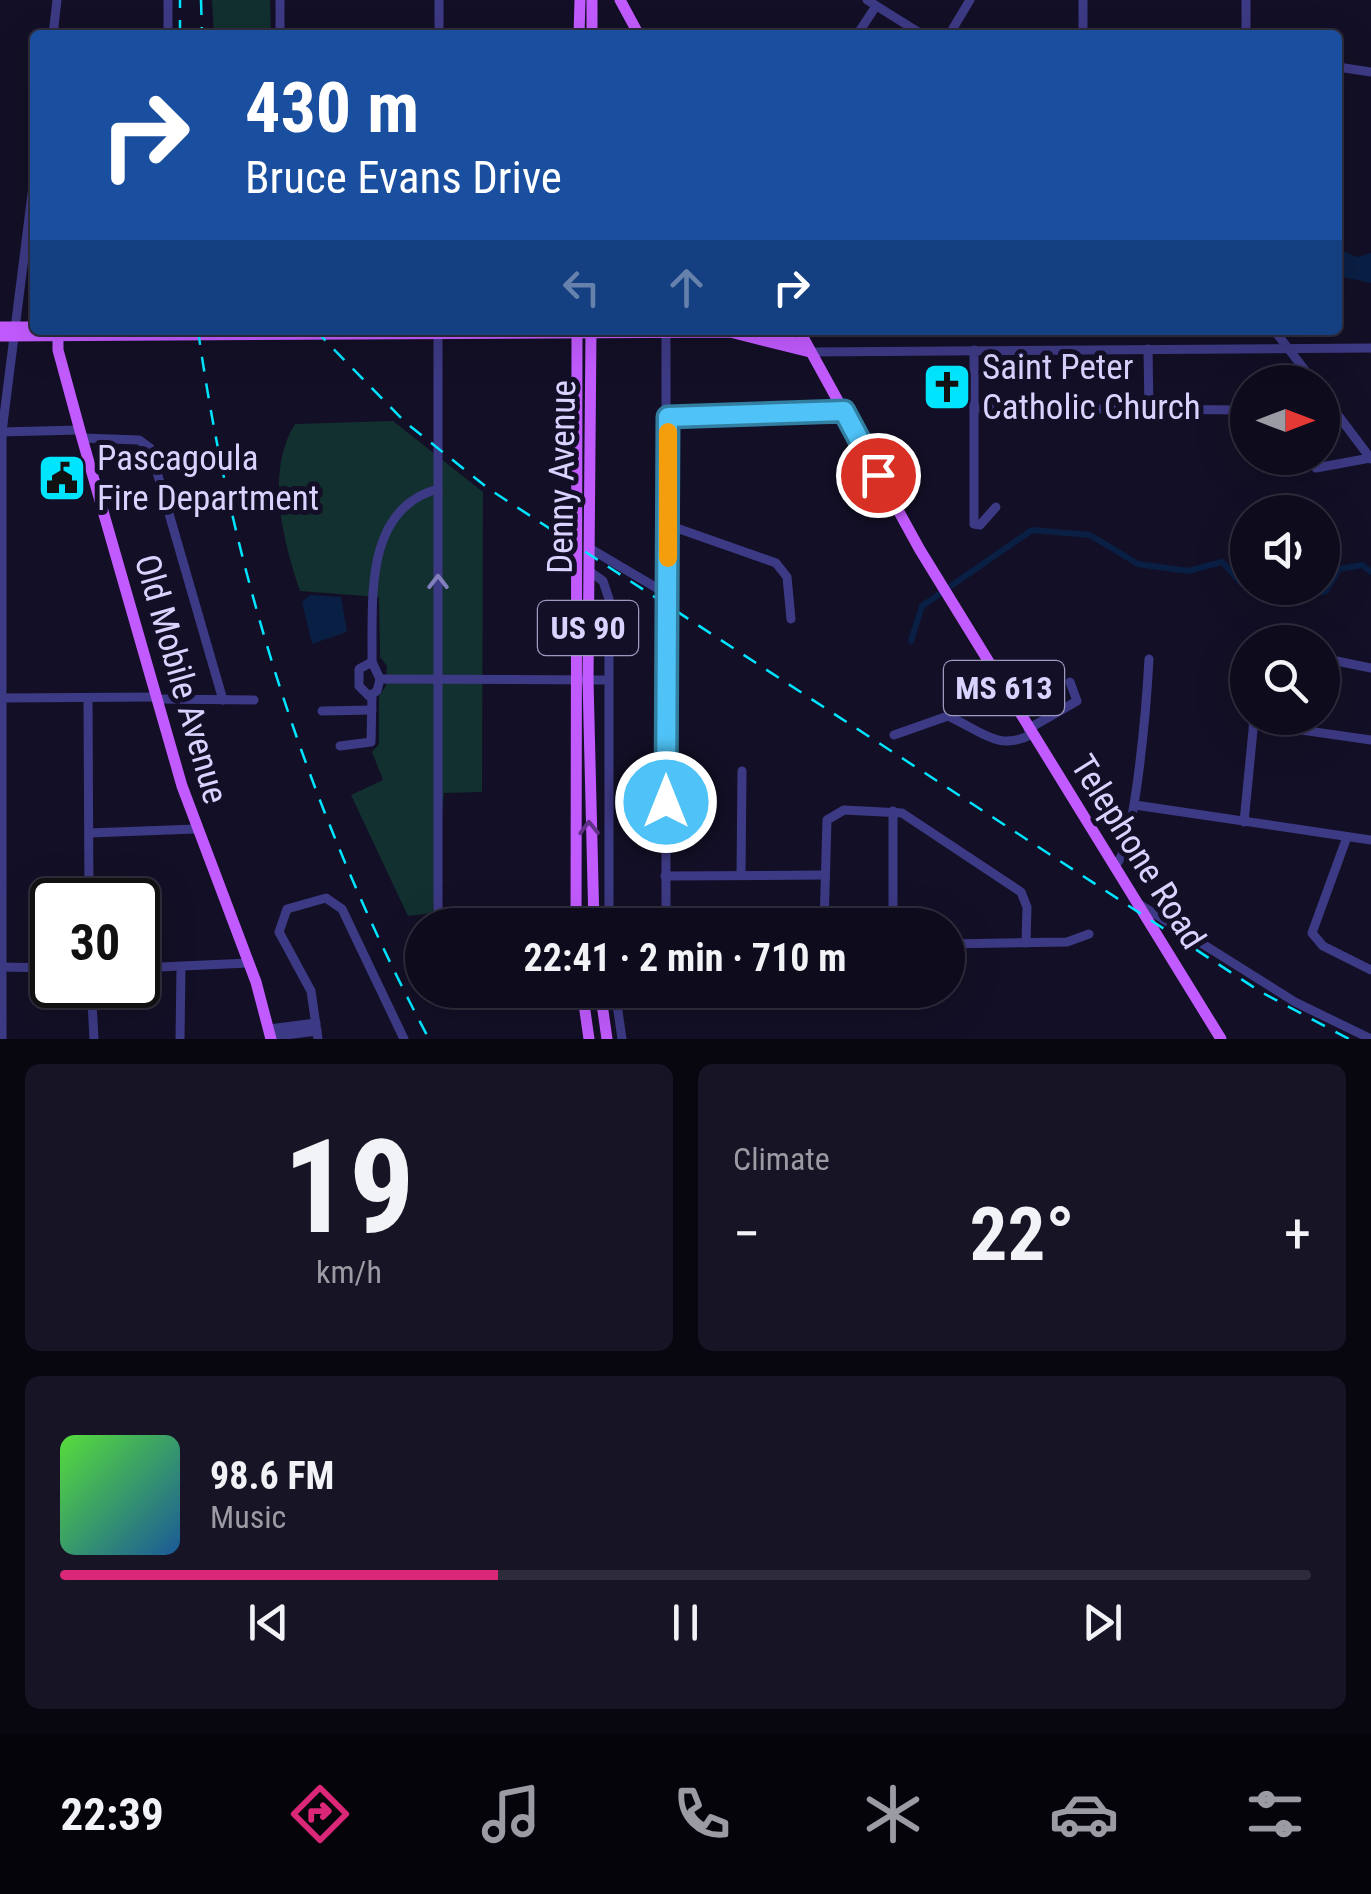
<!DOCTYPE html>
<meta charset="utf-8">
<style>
:root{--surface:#0e0b1c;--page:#171425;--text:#f1f3f6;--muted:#9b9ba3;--line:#2e2b3b;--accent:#db2777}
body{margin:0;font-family:"Roboto Condensed",sans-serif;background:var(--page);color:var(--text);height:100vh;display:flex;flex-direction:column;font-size:38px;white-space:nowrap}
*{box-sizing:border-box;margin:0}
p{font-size:32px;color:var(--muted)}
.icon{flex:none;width:55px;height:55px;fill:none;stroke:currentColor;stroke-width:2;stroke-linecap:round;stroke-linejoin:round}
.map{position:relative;height:1039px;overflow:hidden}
.side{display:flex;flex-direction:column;gap:25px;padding:25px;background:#08060f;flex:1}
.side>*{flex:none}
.banner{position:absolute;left:30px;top:30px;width:1312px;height:305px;border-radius:10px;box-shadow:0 10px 40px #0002,0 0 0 2px var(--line);background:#1a4fa0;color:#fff;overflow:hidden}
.needle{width:65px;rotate:90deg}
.controls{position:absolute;left:1230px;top:365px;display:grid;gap:20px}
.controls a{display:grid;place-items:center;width:110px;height:110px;border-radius:50%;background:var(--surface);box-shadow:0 10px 40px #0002,0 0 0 2px var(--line);font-size:50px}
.speed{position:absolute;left:30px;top:878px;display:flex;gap:20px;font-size:50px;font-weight:700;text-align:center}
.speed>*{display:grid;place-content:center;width:130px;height:130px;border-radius:50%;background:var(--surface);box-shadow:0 10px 40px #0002,0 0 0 2px var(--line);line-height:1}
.speed .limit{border:5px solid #111;border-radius:15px;background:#fff;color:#111}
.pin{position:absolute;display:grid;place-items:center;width:85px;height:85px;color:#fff;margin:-42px;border:5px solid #fff;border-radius:50%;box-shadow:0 2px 10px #0007}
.me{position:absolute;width:110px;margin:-55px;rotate:0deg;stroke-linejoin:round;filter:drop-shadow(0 0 8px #0008)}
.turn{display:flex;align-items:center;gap:35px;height:210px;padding:0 50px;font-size:45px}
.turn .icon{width:130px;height:130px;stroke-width:2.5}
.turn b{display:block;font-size:70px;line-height:85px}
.lanes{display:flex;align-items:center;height:95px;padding:0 50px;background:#0003;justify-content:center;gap:50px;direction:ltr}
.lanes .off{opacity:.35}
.big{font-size:75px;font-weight:700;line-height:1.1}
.side .widget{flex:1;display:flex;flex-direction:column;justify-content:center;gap:15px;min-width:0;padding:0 35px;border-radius:15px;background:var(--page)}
.side .dial{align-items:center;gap:0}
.dial b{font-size:130px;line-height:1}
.song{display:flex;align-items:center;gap:30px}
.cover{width:120px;height:120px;border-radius:15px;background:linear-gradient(135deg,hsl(110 70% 55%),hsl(210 70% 35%))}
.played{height:10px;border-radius:5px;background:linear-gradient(90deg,var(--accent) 35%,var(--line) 35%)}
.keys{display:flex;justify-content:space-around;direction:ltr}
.heat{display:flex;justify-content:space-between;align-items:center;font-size:55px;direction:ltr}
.side .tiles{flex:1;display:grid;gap:25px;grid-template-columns:1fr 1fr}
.widget:last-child{grid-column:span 2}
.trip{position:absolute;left:405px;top:908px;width:560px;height:100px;border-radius:50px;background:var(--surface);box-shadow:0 10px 40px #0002,0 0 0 2px var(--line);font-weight:700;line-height:100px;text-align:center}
.tab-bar{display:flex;height:160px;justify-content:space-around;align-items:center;background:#06040b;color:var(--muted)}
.tab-bar .icon{width:70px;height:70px}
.tab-bar .active{color:var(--accent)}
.tab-bar b{font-size:45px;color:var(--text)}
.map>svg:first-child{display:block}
</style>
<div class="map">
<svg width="1371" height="1039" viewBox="0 0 1371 1039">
<rect width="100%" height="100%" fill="#130f26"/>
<g fill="#12302f">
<polygon points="212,0 270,0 271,35 214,35"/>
<path d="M393,421l90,71 -1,300 -38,1 -11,120 -25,3 -57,-121 32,-15 -11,-28 7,-8v-48l7,-10 1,-20 -7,-9 -1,-60 -79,-6c-17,-50 -35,-119 -5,-167z"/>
</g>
<g fill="#0a1f44">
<polygon points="1338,249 1357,257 1371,253 1371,283 1338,276"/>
<polygon points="310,595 341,597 347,632 312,644 302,602"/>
</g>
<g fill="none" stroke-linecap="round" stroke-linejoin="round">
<g stroke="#0a1f44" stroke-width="6">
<polyline points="1279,588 1299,598 1326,591 1339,569 1362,565 1371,572"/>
<polyline points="911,641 922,606 1032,530 1090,535 1138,564 1188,571 1222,562 1242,584 1248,581"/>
</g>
<g stroke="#3d3a85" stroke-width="9">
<polyline points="280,0 280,35"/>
<polyline points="867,0 923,35"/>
<polyline points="1083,0 1083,35"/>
<polyline points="1246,0 1246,35"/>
<polyline points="53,35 57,0"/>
<polyline points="168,35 168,0"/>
<polyline points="439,35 439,0"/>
<polyline points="857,35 876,6"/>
<polyline points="949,35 970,0"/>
<polyline points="1338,67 1371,72"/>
<polyline points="438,330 438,925"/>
<polyline points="1274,330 1314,382"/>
<polyline points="1148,349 1149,411"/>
<polyline points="974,350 974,524 980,525 996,507"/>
<polyline points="810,352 1371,348"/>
<polyline points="1322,394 1371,459"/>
<polyline points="974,408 1248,410"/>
<polyline points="668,417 844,411"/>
<polyline points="0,432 80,430"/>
<polyline points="82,438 139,440 150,448 223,700"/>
<polyline points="1316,468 1370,458"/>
<polyline points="668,525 776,563 787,577 791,619"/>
<polyline points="589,548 667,594"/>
<polyline points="589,571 603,581 609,599 609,925"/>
<polyline points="1322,658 1371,668"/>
<path d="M372,662c1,-60 -9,-153 66,-173"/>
<polygon points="372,662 380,679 377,691 369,696 359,686 359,669"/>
<polyline points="380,679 608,680"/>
<polyline points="2,698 156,697"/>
<polyline points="88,698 89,900"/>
<polyline points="157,699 254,700"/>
<polyline points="322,711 372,710"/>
<polyline points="1253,723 1371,740"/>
<polyline points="1028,729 1077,701 1070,682"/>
<path d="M894,735l54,-19c30,13 51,37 84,18"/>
<polyline points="340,746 371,742 372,695"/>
<polyline points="1135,805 1371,840"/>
<polyline points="1244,822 1254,720"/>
<polyline points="89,833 196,829"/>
<polyline points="1347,837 1312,933 1323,946 1371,970"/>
<path d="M1115,866c21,-20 32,-170 34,-207"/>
<polyline points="741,875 742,771"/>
<polyline points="665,876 824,875"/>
<polyline points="1139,904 1295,1002 1371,1039"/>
<polyline points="666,925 666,330"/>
<polyline points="824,925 827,820 844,810 902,813 1021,892 1027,907 1026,943"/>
<polyline points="893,925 893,811"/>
<polyline points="948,944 1067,942 1089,934"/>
<polyline points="2,967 52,968"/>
<polyline points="138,968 249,963"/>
<polyline points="91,985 94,1039"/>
<polyline points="615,990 622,1039"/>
<polyline points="269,1029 316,1023"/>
<polyline points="270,1037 317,1031"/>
<polyline points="2,1039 2,432 35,170"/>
<polyline points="180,1039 181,967"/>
<polyline points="318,1039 311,991 279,932 287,909 326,898 342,909 404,1039"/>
</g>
<g stroke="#c25bff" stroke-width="11">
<polyline points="620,0 639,35"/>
<polyline points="579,35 580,0"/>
<polyline points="592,35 592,0"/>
<polyline points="0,327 35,327"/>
<polyline points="591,330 588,680 594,925"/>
<polyline points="770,330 807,349"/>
<polyline points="799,330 920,550 1221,1039"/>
<polyline points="58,331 58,350 82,438 182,786 256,982 271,1039"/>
<polyline points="0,336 730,332 810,352"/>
<polyline points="576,925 577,330"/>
<polyline points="582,990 589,1039"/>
<polyline points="600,990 607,1039"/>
</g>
<g stroke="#00e5ff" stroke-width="2.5" stroke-dasharray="15 12" stroke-linecap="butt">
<polyline points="201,0 202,35"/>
<polyline points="180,35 180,0"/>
<path d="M198,330c35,249 113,487 231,709"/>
<polyline points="315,330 405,422 489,489 1261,992 1349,1039"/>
</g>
</g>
<defs><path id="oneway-chevron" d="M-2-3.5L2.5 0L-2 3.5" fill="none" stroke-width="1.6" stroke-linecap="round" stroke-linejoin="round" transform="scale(2.5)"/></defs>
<use stroke="#837fbc" href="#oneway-chevron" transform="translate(438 582) rotate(-90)"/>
<use stroke="#623188" href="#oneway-chevron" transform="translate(589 828) rotate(-91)"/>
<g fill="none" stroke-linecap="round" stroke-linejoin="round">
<g stroke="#337fa1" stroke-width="25">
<polyline id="route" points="666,802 668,417 844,411 878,475"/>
</g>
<use href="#route" stroke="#4fc3f7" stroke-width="18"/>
<polyline stroke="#f59e0b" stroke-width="18" points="668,558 668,432"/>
</g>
<defs>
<g id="church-square" transform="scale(2.5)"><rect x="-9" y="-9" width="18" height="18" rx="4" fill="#00e5ff" stroke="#130f26"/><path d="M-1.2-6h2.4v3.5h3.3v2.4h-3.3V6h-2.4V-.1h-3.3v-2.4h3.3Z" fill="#111"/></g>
<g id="civic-square" transform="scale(2.5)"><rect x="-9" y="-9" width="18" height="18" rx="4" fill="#00e5ff" stroke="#130f26"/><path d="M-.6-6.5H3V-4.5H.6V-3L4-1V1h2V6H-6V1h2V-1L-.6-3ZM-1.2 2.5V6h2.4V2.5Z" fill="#111"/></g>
</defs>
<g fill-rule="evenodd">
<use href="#church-square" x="947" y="387"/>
<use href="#civic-square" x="62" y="478"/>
</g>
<g text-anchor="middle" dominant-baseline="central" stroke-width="10" stroke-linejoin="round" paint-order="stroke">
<g fill="#130f26" stroke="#9e99be" stroke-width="2.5">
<rect x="538" y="601" width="100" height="54" rx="8"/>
<rect x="944" y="661" width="120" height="54" rx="8"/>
</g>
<g font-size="32" font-weight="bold" fill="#d9d4ff">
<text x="588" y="628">US 90</text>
<text x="1004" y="688">MS 613</text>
</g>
<g font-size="35" fill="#d9d4ff" stroke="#130f26" text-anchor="start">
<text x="982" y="367">Saint Peter<tspan x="982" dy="40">Catholic Church</tspan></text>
<text x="97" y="458">Pascagoula<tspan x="97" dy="40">Fire Department</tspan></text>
</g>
<g font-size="35" fill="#d9d4ff" stroke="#130f26">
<text transform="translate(562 477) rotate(-89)">Denny Avenue</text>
<text transform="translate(181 679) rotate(74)">Old Mobile Avenue</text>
<text transform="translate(1138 852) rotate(58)">Telephone Road</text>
</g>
</g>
</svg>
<div class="controls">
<a><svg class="needle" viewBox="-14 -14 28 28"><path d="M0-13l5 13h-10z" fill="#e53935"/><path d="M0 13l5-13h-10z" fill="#9b9ba3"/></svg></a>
<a><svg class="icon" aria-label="sound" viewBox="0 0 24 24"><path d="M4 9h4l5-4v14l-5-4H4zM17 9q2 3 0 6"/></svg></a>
<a><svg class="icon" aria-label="search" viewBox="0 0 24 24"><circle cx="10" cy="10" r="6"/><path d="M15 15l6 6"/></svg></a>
</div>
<div class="speed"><div class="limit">30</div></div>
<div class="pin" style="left:878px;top:475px;background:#d93025"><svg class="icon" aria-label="arrive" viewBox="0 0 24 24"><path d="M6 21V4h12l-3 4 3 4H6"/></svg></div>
<svg class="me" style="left:666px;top:802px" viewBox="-20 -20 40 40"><circle r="17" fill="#4fc3f7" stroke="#fff" stroke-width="3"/><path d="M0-11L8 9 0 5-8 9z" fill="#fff"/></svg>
<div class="trip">22:41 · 2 min · 710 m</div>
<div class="banner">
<div class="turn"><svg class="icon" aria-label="right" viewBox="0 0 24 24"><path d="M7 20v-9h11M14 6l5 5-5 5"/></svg><div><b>430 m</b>Bruce Evans Drive</div></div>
<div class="lanes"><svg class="icon off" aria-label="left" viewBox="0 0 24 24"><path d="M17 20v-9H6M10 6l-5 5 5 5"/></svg><svg class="icon off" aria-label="ahead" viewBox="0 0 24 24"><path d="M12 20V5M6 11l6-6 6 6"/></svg><svg class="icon" aria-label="right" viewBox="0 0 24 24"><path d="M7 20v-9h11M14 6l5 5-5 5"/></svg></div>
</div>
</div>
<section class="side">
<div class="tiles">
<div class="widget dial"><b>19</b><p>km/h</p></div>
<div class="widget"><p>Climate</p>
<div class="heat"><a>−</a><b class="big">22°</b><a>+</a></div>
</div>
<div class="widget">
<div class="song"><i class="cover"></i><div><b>98.6 FM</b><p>Music</p></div></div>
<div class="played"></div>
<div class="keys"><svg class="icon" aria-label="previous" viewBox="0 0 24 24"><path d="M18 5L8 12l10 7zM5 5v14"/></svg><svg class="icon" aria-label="pause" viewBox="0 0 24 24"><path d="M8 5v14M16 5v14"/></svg><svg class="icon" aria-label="next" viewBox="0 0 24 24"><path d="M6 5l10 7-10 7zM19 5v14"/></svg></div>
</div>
</div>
</section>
<nav class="tab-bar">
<b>22:39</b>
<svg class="icon active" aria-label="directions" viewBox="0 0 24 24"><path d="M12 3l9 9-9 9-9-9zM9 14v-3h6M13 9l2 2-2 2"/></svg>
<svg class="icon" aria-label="music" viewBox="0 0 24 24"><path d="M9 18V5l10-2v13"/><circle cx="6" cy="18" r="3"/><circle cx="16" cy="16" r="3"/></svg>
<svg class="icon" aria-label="phone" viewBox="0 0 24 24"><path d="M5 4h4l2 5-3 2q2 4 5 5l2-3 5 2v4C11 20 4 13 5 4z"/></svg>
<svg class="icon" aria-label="climate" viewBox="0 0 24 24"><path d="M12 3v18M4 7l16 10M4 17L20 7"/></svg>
<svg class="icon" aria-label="car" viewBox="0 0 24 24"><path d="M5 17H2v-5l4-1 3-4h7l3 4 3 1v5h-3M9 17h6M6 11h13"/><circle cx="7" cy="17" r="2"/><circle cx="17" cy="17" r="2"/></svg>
<svg class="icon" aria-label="filters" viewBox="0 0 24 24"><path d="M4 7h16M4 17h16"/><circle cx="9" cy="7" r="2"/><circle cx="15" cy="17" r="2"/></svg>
</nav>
